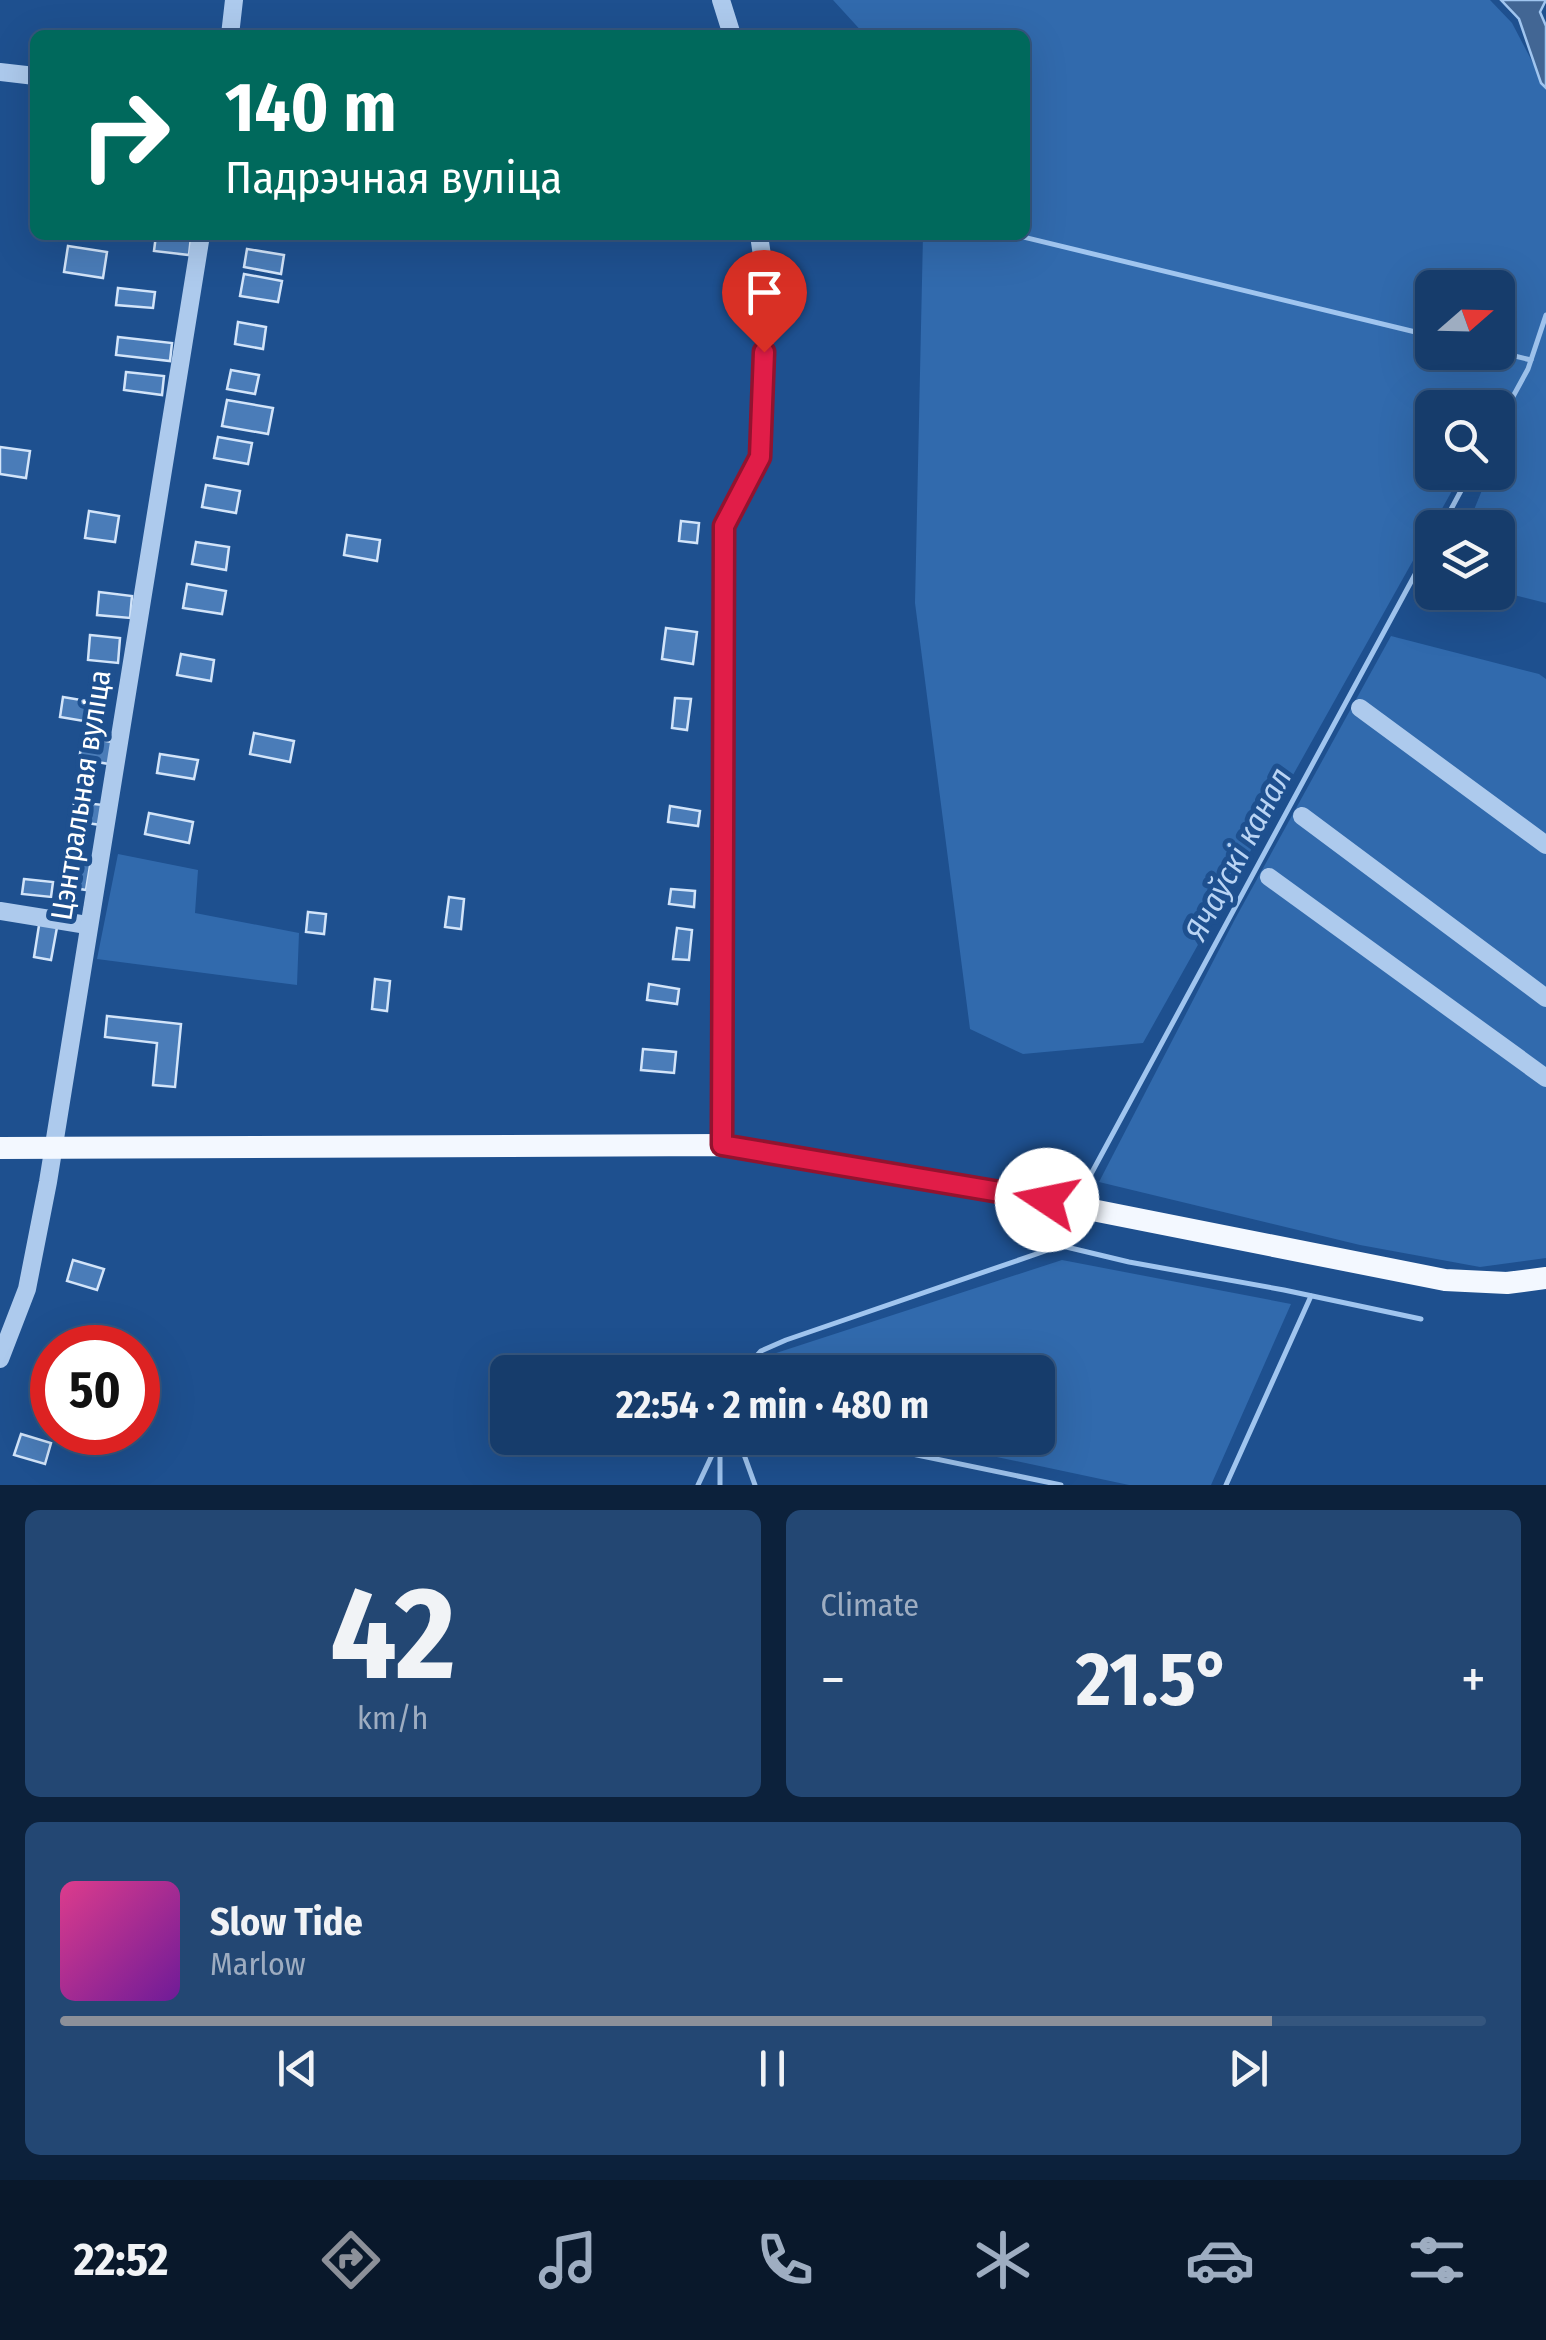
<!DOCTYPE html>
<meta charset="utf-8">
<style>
:root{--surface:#163c6b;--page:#234773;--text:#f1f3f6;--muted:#9eadc1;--line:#35567e;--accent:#8c9099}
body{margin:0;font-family:"Fira Sans Condensed",sans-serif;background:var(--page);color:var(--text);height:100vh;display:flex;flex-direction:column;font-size:38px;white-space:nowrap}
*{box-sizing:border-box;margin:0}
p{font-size:32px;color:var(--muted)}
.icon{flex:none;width:55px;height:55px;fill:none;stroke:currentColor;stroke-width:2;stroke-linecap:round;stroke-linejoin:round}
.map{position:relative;height:1485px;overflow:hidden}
.drawer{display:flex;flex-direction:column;gap:25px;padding:25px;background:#0c213b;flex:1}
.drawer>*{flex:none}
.hud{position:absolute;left:30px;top:30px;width:1000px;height:210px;border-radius:15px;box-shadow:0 10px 40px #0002,0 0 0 2px var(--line);background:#00695c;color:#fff;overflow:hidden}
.needle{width:65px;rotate:70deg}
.tools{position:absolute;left:1415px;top:270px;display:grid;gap:20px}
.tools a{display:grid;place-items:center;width:100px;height:100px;border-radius:15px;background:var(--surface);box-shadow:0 10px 40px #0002,0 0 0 2px var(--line);font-size:50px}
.speed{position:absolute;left:30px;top:1325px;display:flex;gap:20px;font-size:50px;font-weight:700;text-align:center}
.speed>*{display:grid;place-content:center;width:130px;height:130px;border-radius:50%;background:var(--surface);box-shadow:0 10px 40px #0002,0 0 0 2px var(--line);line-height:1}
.speed .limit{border:15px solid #d22;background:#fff;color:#111}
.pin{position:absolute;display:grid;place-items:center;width:85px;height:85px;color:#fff;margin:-102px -42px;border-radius:50% 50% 50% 0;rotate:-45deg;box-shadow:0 0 10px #0007}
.pin .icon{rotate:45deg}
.me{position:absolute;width:110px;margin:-55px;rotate:281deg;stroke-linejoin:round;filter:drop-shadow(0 0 8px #0008)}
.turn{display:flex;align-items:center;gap:35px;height:210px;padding:0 30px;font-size:45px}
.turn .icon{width:130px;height:130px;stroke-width:2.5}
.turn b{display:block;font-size:70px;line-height:85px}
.big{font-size:75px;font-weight:700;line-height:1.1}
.drawer .tile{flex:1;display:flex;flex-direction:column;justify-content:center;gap:15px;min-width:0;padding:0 35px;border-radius:15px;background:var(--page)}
.drawer .dial{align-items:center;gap:0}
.dial b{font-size:130px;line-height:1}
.song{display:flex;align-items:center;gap:30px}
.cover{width:120px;height:120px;border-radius:15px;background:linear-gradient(135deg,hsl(330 70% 55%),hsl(280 70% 35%))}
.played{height:10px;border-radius:5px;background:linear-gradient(90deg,var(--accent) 85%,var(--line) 85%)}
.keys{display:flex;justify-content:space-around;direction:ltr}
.heat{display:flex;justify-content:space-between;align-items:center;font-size:55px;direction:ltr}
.drawer .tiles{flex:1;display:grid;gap:25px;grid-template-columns:1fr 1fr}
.tile:last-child{grid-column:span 2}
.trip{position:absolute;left:490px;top:1355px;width:565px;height:100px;border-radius:15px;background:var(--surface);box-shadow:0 10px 40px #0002,0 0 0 2px var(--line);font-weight:700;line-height:100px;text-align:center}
.tab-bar{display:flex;height:160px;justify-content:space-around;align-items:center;background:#09182b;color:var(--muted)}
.tab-bar .icon{width:70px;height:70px}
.tab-bar .active{color:var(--accent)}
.tab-bar b{font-size:45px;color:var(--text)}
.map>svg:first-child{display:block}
</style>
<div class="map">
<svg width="1546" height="1485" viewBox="0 0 1546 1485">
<rect width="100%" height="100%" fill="#1e508f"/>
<g fill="#316aad" fill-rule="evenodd">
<path d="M833,0h657l22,23 34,65v515l-48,-12v-63l-31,-1 22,-54 9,-1v-64h-66v64l30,1 -319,570 -120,11 -53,-25 -55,-426 8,-368h102v-200h-160zM1432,288h66v64h-66z"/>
<polygon points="1391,636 1539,674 1546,679 1546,1258 1480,1267 1360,1245 1099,1182 1235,919"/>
<polygon points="118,854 198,870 195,913 299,933 297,985 97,959"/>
<polygon points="1062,1260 1291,1304 1211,1485 1129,1485 907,1438 1038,1438 1038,1372 761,1372 770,1355"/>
</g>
<polygon fill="#426694" stroke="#a0c5ef" stroke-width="2.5" points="1501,0 1546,0 1540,12 1546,26 1546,88 1541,83 1519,19"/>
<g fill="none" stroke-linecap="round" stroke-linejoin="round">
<g stroke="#a0c5ef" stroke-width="5">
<polyline points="1015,235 1432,336"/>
<polyline points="1498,352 1531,360"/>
<polyline points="1498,424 1528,369 1546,315"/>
<polyline points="1441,528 1471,472"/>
<polyline points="1084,1187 1432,543"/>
<polyline points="1058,1245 1129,1262 1284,1290 1421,1319"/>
<polyline points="742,1372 761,1351 786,1340 1048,1250 1063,1241 1067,1228"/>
<polyline points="738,1438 755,1485"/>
<polyline points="835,1438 1061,1485"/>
<polyline points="720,1443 720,1485"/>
<polyline points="698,1485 720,1438"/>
<polyline points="1226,1485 1311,1296"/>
</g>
</g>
<g fill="#4a7cb8" stroke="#d2e4f9" stroke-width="2.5">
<polygon points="156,235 191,237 189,255 154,251"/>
<polygon points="68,246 107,252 103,278 64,272"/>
<polygon points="247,249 284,255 281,274 244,267"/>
<polygon points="244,274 282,281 278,302 240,296"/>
<polygon points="118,288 155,292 153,308 116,305"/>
<polygon points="238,322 266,327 263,349 235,344"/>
<polygon points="118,337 172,343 170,361 116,355"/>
<polygon points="231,370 259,375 255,394 227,389"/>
<polygon points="126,372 164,376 162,395 124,390"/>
<polygon points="227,400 273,408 268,434 222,426"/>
<polygon points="218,437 252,443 248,464 214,458"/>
<polygon points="0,447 30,451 26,478 0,474"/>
<polygon points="206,485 240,491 236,513 202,507"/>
<polygon points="89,511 119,516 115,542 85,538"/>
<polygon points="681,521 699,523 697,543 679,541"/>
<polygon points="347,535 380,540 377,561 344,555"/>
<polygon points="196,542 229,547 226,570 192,564"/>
<polygon points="187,584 226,591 222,614 183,608"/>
<polygon points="99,592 132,596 130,618 97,615"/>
<polygon points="666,628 697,632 693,664 662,659"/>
<polygon points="90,635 120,638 118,663 88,660"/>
<polygon points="181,654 214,660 211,681 177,675"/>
<polygon points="63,697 99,703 96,723 60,717"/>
<polygon points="675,698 691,699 687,730 672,728"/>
<polygon points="254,733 294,741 290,762 250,754"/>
<polygon points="83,737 112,742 109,764 79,759"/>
<polygon points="160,754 198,760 194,779 157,773"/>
<polygon points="74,802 104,805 101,825 72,821"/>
<polygon points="670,806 700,811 698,826 668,822"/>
<polygon points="149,813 193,822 189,843 145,834"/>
<polygon points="63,855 91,860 86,890 68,887 70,873 61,872"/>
<polygon points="24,879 53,882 51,897 22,894"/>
<polygon points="671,889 695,891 694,907 669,904"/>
<polygon points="449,897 464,899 461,929 445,927"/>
<polygon points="308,912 326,914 324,934 306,932"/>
<polygon points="40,919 58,922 51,960 34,957"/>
<polygon points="677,928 692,930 689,960 673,959"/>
<polygon points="375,979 390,981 387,1011 372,1009"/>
<polygon points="649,984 679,989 677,1004 647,1000"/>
<polygon points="107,1016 181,1024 175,1087 153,1085 157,1043 105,1037"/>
<polygon points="643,1049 676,1052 674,1073 641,1070"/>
<polygon points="73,1260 104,1269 97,1290 67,1281"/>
<polygon points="43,1355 52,1357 52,1380 37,1376"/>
<polygon points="21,1434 51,1443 45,1464 14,1455"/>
</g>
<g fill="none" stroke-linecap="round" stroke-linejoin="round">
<g stroke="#adcaed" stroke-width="18">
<polyline points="721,0 732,35"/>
<polyline points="230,35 234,0"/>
<polyline points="0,72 35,76"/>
<polyline points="1360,708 1546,845"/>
<polyline points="1302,816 1546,998"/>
<polyline points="1269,877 1546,1078"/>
<polyline points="0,911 87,925"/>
<polyline points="722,1145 724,526 761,457 766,283 759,235"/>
<polyline points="0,1359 27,1289 48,1182 201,235"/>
</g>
<polyline stroke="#f3f8ff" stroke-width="22" points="0,1148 722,1145 1017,1195 1445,1280 1507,1283 1546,1278"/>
</g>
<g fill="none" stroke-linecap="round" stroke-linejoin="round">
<g stroke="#92132f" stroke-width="25">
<polyline id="route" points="764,352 760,457 724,526 722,1145 1047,1200"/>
</g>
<use href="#route" stroke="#e11d48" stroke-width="18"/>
</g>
<g text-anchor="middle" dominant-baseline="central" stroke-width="10" stroke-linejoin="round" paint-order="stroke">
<g font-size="30" fill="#fff" stroke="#1e508f">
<text transform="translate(81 795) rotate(-81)">Цэнтральная вуліца</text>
</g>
<g font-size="32" font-style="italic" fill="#b9d4f4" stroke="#1e508f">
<text transform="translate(1238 854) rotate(-62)">Ячаўскі канал</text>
</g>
</g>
</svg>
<div class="tools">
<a><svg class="needle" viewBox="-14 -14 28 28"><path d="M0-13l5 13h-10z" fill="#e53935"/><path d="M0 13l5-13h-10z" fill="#9eadc1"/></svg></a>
<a><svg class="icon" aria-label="search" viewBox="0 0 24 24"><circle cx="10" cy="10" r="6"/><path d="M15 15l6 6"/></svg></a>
<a><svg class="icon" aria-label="layers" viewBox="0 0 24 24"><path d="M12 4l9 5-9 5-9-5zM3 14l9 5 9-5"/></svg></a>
</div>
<div class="speed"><div class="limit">50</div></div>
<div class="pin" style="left:764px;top:352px;background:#d93025"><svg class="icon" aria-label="arrive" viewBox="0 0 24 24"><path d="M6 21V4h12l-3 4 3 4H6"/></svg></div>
<svg class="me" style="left:1047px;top:1200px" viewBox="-20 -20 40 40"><circle r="19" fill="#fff"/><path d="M0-13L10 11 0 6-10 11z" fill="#e11d48"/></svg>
<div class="trip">22:54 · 2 min · 480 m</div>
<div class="hud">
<div class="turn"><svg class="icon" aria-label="right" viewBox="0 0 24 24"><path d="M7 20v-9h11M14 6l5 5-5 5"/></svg><div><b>140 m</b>Падрэчная вуліца</div></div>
</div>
</div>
<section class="drawer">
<div class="tiles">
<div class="tile dial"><b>42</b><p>km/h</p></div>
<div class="tile"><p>Climate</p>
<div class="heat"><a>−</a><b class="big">21.5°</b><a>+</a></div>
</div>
<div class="tile">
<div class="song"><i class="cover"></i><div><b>Slow Tide</b><p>Marlow</p></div></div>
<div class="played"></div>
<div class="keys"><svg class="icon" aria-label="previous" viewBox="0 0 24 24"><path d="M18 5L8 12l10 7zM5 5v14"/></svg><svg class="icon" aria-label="pause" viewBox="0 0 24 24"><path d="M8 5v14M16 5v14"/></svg><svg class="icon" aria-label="next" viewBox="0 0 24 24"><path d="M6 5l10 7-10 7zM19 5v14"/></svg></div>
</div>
</div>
</section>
<nav class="tab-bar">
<b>22:52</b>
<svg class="icon active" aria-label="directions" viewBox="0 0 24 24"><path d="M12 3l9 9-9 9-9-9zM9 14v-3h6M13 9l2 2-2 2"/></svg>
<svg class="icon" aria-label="music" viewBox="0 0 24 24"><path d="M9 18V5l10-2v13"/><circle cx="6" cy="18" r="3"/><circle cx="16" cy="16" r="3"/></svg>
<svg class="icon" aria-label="phone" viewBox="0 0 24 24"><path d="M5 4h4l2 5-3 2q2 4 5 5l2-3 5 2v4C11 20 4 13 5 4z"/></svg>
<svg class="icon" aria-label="climate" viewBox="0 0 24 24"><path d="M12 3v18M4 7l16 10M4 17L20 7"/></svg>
<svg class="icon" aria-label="car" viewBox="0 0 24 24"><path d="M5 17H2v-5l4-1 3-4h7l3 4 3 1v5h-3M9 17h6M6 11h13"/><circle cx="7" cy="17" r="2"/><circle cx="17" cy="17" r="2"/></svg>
<svg class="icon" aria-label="filters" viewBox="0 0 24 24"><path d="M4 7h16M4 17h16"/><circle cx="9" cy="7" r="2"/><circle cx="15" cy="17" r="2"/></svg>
</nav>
